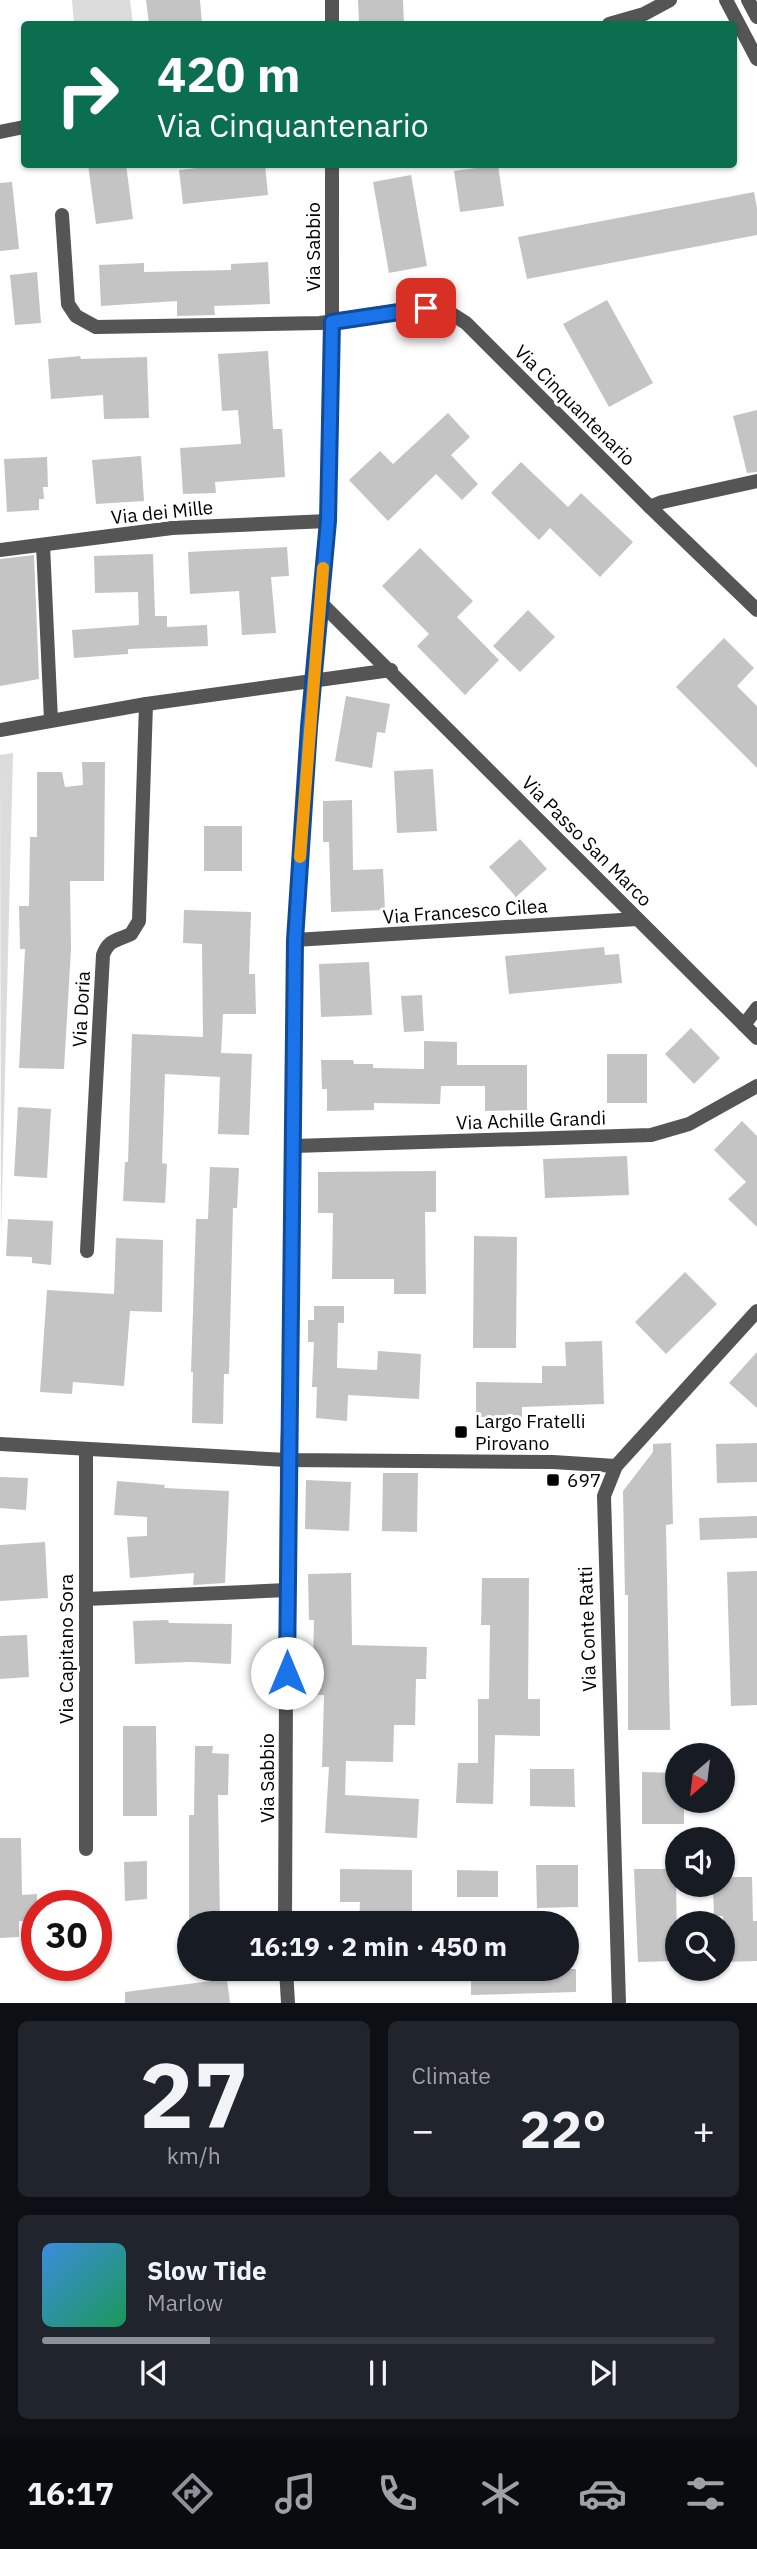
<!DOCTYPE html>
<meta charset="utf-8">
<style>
:root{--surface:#171b24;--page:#20242c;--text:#f1f3f6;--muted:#9ea1a6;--line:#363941;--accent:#8c9099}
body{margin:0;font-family:"IBM Plex Sans",sans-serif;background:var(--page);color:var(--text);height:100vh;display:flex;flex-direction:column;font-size:26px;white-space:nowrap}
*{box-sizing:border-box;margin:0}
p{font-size:23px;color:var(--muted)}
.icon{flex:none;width:38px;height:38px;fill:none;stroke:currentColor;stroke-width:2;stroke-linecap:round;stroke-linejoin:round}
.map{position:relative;height:2003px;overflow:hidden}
.details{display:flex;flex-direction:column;gap:18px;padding:18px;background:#0d0f14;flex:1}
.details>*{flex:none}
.guide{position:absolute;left:21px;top:21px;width:716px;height:147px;border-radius:7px;box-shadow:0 2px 5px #0004;background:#0b6e4f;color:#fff;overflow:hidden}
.needle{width:46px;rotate:208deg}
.fabs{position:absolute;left:665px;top:1743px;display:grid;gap:14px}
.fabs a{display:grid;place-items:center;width:70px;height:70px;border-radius:50%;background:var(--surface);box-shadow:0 2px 5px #0004;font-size:35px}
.speed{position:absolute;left:21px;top:1890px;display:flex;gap:14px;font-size:35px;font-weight:700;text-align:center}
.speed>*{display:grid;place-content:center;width:91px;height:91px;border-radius:50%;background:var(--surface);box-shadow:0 2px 5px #0004;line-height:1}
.speed .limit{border:10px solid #d22;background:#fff;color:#111}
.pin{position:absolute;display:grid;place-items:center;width:60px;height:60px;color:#fff;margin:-30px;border-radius:14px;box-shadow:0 4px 10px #0006}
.me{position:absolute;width:77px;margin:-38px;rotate:0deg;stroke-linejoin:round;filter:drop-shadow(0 0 5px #0008)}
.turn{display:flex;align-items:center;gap:24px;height:147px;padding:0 21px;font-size:32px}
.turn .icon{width:91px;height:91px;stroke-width:2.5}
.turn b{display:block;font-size:49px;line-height:60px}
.big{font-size:52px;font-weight:700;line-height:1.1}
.details .tile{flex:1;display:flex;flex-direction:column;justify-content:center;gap:10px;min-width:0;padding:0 24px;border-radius:10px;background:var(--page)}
.details .dial{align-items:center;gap:0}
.dial b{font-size:91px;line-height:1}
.song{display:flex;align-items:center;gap:21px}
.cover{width:84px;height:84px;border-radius:10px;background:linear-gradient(135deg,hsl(210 70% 55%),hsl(150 70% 35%))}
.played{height:7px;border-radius:4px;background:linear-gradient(90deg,var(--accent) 25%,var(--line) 25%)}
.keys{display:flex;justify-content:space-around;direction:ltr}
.heat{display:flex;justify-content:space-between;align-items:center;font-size:38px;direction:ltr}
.details .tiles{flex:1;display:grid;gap:18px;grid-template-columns:1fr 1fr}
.tile:last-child{grid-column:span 2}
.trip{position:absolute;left:177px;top:1911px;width:402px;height:70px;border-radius:35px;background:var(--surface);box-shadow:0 2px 5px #0004;font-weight:700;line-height:70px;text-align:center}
.menu{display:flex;height:112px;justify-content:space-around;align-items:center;background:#090b0e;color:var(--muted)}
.menu .icon{width:49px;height:49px}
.menu .active{color:var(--accent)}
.menu b{font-size:32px;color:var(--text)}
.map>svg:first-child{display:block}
</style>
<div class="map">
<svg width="757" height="2003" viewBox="0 0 757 2003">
<rect width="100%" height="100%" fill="#fff"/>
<g fill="#dcdcdc">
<polygon points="72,0 130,0 133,24 74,24"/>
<polygon points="13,753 1,1238 0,755"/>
</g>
<g fill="#c4c4c4">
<polygon points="146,0 200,0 202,24 149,24"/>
<polygon points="358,0 403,0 404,24 359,24"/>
<polygon points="88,164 126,164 133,219 96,224"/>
<polygon points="206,164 265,164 268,195 183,204 179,170 206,167"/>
<polygon points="498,165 504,206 460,212 454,171"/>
<polygon points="411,175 427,266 389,273 373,182"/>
<polygon points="12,182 19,249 0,251 0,183"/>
<polygon points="754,192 757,208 757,235 527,279 518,237"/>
<polygon points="268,262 270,304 214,306 215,315 177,316 177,301 101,306 99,265 144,263 144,272 231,270 231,264"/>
<polygon points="37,272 41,323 15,325 10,275"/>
<polygon points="607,300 653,383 609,407 563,324"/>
<polygon points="268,351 273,429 282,429 285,477 215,482 216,493 183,494 180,448 241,444 238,410 222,411 218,354"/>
<polygon points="80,356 81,359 147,357 149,418 104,419 103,395 51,399 48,359"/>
<polygon points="757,410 757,472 747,473 733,416"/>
<polygon points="448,413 470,437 451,455 478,484 462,500 436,474 388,521 349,480 380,451 393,464"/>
<polygon points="141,456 144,501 96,504 92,460"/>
<polygon points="47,457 48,487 43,487 44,499 39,499 39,510 7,512 4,459"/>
<polygon points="521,462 568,507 581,493 633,542 600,577 550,528 539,540 491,493"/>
<polygon points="287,547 289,576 271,577 276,633 242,635 239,591 190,594 188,552"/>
<polygon points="420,548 473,601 457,617 499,660 465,695 417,646 429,634 382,586"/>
<polygon points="153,554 155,616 167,616 167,627 207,625 208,646 128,649 128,654 74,658 72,630 139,625 138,592 95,593 94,556"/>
<polygon points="34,555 39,679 0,686 0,559"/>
<polygon points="528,610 555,637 520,672 493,646"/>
<polygon points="724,638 754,668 737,686 757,706 757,768 676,687"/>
<polygon points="346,696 390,704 385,733 377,732 372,768 335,761"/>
<polygon points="82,762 105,762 104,881 70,881 71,949 64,1069 19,1068 25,949 20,949 19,906 29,906 30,837 37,837 37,772 62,772 65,787 83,785"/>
<polygon points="433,769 437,831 397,833 394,771"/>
<polygon points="352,800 353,870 383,869 385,910 331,912 329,842 323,842 323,801"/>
<rect x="204" y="826" width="38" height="45"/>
<polygon points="520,839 547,869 516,897 489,867"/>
<polygon points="184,910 251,912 249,974 255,974 256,1014 223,1014 221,1053 252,1054 249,1135 218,1134 220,1077 165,1074 162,1163 167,1164 165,1203 123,1201 125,1162 128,1162 132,1034 203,1037 202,944 183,943"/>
<polygon points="604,947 605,955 619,954 622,983 509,994 505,956"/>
<polygon points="369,962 372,1015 321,1017 319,964"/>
<polygon points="422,995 424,1031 404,1032 401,996"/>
<polygon points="691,1028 720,1058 694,1084 665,1054"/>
<polygon points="424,1041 457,1042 457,1065 527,1065 527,1110 485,1111 485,1086 441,1086 440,1104 374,1103 374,1110 327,1111 327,1089 322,1089 321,1060 353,1060 354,1064 373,1064 373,1068 424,1069"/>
<rect x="607" y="1054" width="40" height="49"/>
<polygon points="18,1107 51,1109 47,1178 14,1176"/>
<polygon points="742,1121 757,1136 757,1227 728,1199 746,1182 714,1150"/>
<polygon points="627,1156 629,1195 545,1198 543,1159"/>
<polygon points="210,1167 239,1168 237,1208 233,1208 229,1374 224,1374 223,1424 192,1423 193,1372 191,1372 196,1219 208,1219"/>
<polygon points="436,1171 436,1212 425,1212 426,1294 394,1294 394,1279 332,1279 333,1213 318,1213 318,1172"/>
<polygon points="8,1219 53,1221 51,1265 32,1263 32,1257 6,1256"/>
<polygon points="474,1236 517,1237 516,1348 473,1348"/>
<polygon points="116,1238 163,1240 162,1312 130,1311 124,1386 73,1382 72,1394 40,1392 47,1290 114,1294"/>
<polygon points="685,1272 717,1304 666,1354 635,1322"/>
<polygon points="314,1306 344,1306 344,1323 338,1323 337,1368 377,1370 378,1351 421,1354 419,1399 348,1395 347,1421 316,1418 317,1387 312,1387 314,1342 308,1342 308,1320 314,1320"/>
<polygon points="602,1341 604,1404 522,1407 522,1417 476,1417 476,1382 542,1383 542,1366 566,1366 565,1342"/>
<polygon points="757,1352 757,1408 729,1383"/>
<polygon points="671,1443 673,1524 666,1525 670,1730 628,1730 628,1595 625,1595 623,1491 653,1452 653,1444"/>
<polygon points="757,1443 757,1482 717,1483 716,1444"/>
<polygon points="383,1473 418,1473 417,1532 382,1531"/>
<polygon points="0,1477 28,1478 26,1510 0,1508"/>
<polygon points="306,1480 351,1482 349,1531 305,1529"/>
<polygon points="117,1481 165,1485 164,1488 229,1491 225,1583 193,1585 194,1573 130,1578 127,1537 147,1536 147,1517 114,1515"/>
<polygon points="757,1516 757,1538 700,1540 699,1518"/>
<polygon points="45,1542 48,1598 0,1601 0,1545"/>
<polygon points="757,1571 757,1705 731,1706 727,1572"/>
<polygon points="351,1573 352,1645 427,1647 426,1679 416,1679 415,1725 394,1725 393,1762 346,1761 345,1795 419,1799 417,1838 325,1833 329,1767 322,1767 324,1695 312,1695 314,1620 309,1620 308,1574"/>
<polygon points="482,1578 529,1578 528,1699 540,1699 540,1736 495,1735 493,1804 456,1803 458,1763 478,1763 478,1699 489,1699 490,1625 481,1625"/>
<polygon points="168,1620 169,1623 232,1624 231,1664 190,1662 135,1664 133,1621"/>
<polygon points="27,1635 29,1677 0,1679 0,1636"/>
<polygon points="123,1726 156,1726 157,1816 123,1816"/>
<polygon points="195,1746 213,1746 212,1753 229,1754 228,1795 218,1795 220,1923 189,1923 189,1815 194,1815"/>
<polygon points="530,1769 574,1769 575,1807 530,1806"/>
<polygon points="642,1772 677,1773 677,1801 684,1801 684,1824 642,1824"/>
<polygon points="0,1838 21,1838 22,1895 37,1894 37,1921 19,1921 19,1937 0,1938"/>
<polygon points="147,1861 147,1899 125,1901 124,1862"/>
<polygon points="536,1865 578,1865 578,1907 537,1908"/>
<polygon points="340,1869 412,1870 412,1923 359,1923 360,1902 340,1902"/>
<polygon points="634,1869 676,1869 677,1961 638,1962"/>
<polygon points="457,1870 498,1871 498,1897 457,1897"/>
<polygon points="723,1877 752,1877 753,1921 757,1921 757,1961 724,1962 723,1916 714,1916 713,1885 723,1885"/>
<polygon points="471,1969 576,1969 576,1992 471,1995"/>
<polygon points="227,1979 230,2003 125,2003 125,1992"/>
</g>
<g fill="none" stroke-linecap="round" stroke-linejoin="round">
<g stroke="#555" stroke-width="14">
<polyline points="332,0 332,24"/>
<polyline points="609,24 644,14 670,0"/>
<polyline points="0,132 24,127"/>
<polyline points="62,215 68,304 76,316 96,327 320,323 426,308 447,311 466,323 650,507 757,610"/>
<polyline points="650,507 662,502 757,481"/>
<polyline points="43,545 51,720"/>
<polyline points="0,550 172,528 328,521"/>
<polyline points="319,601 757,1038"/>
<polyline points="0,730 146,704 391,670"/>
<polyline points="295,940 637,919"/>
<polyline points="744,1025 757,1008"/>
<polyline points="294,1146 651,1135 689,1124 757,1086"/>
<path d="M87,1251l16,-296c6,-16 14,-14 28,-21l8,-13 7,-217"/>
<polyline points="0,1444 287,1460 553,1462 616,1466"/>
<polyline points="86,1449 86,1849"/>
<polyline points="86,1599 287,1590"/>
<polyline points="285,1923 287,1460 292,1307 295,940 313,682 328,521 332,322 332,164"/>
<polyline points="286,1969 288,2003"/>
<polyline points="619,2003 604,1496 616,1466 757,1311"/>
</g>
<g stroke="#555" stroke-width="14">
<polyline points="726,0 757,59"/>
<polyline points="748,0 757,17"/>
</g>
</g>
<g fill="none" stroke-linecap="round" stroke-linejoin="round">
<g stroke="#114b97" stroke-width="18">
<polyline id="route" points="287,1673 295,940 309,727 328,521 332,322 426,308"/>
</g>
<use href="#route" stroke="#1a73e8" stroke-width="12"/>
<polyline stroke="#f59e0b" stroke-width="12" points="300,857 323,568"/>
</g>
<g fill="#000" stroke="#fff" stroke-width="2.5">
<rect x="454" y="1425" width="14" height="14" rx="3.5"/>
<rect x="546" y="1473" width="14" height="14" rx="3.5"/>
</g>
<g text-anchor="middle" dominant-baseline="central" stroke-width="6" stroke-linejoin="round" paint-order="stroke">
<g font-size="19" fill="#000" stroke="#fff">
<text transform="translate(313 247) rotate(-90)">Via Sabbio</text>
<text transform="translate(575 405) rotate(45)">Via Cinquantenario</text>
<text transform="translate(162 512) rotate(-6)">Via dei Mille</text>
<text transform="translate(587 841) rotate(45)">Via Passo San Marco</text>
<text transform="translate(465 911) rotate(-4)">Via Francesco Cilea</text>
<text transform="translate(81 1009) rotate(-87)">Via Doria</text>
<text transform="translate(531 1120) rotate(-2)">Via Achille Grandi</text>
<text transform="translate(587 1629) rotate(-92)">Via Conte Ratti</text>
<text transform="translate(66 1649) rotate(-90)">Via Capitano Sora</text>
<text transform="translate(267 1778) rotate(-90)">Via Sabbio</text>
</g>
<g font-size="19" fill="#000" stroke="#fff" text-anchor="start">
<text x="475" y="1421">Largo Fratelli<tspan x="475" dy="22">Pirovano</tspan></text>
<text x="567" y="1480">697</text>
</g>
</g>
</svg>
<div class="fabs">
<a><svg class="needle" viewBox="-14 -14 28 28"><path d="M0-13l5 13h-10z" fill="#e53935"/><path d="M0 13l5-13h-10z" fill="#9ea1a6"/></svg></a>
<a><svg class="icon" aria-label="sound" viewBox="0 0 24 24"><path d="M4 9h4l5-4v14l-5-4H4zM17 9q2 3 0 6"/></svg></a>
<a><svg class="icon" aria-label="search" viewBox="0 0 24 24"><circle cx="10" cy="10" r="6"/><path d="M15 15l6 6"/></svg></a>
</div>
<div class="speed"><div class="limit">30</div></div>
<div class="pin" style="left:426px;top:308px;background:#d93025"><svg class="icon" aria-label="arrive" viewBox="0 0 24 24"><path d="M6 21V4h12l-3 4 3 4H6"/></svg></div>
<svg class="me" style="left:287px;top:1673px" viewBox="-20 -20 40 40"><circle r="19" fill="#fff"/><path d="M0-13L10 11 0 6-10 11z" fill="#1a73e8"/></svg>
<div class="trip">16:19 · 2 min · 450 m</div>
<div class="guide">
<div class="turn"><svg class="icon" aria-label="right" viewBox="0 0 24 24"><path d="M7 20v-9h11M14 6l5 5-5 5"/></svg><div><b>420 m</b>Via Cinquantenario</div></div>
</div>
</div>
<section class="details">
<div class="tiles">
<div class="tile dial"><b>27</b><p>km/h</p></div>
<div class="tile"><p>Climate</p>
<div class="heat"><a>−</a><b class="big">22°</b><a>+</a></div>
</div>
<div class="tile">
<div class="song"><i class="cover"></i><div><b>Slow Tide</b><p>Marlow</p></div></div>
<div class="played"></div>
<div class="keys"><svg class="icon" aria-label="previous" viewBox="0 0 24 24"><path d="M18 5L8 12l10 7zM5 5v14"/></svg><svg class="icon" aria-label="pause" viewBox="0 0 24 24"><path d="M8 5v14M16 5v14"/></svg><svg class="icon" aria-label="next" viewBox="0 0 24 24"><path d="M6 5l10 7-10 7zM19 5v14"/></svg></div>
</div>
</div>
</section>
<nav class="menu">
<b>16:17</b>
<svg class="icon active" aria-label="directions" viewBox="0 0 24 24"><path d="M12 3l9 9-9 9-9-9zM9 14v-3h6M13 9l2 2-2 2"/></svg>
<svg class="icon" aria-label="music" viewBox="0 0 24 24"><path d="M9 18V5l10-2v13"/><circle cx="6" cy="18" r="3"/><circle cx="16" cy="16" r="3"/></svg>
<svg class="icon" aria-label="phone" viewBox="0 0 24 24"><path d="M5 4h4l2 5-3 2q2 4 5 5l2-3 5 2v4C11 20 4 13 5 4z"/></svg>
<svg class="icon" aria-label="climate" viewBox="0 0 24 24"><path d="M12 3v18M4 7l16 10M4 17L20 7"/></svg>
<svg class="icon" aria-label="car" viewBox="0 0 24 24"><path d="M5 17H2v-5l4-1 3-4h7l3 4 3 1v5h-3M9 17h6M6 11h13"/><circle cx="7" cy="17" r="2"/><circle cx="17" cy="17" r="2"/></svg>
<svg class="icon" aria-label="filters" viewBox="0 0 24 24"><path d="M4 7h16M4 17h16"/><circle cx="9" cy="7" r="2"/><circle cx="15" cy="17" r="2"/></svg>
</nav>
